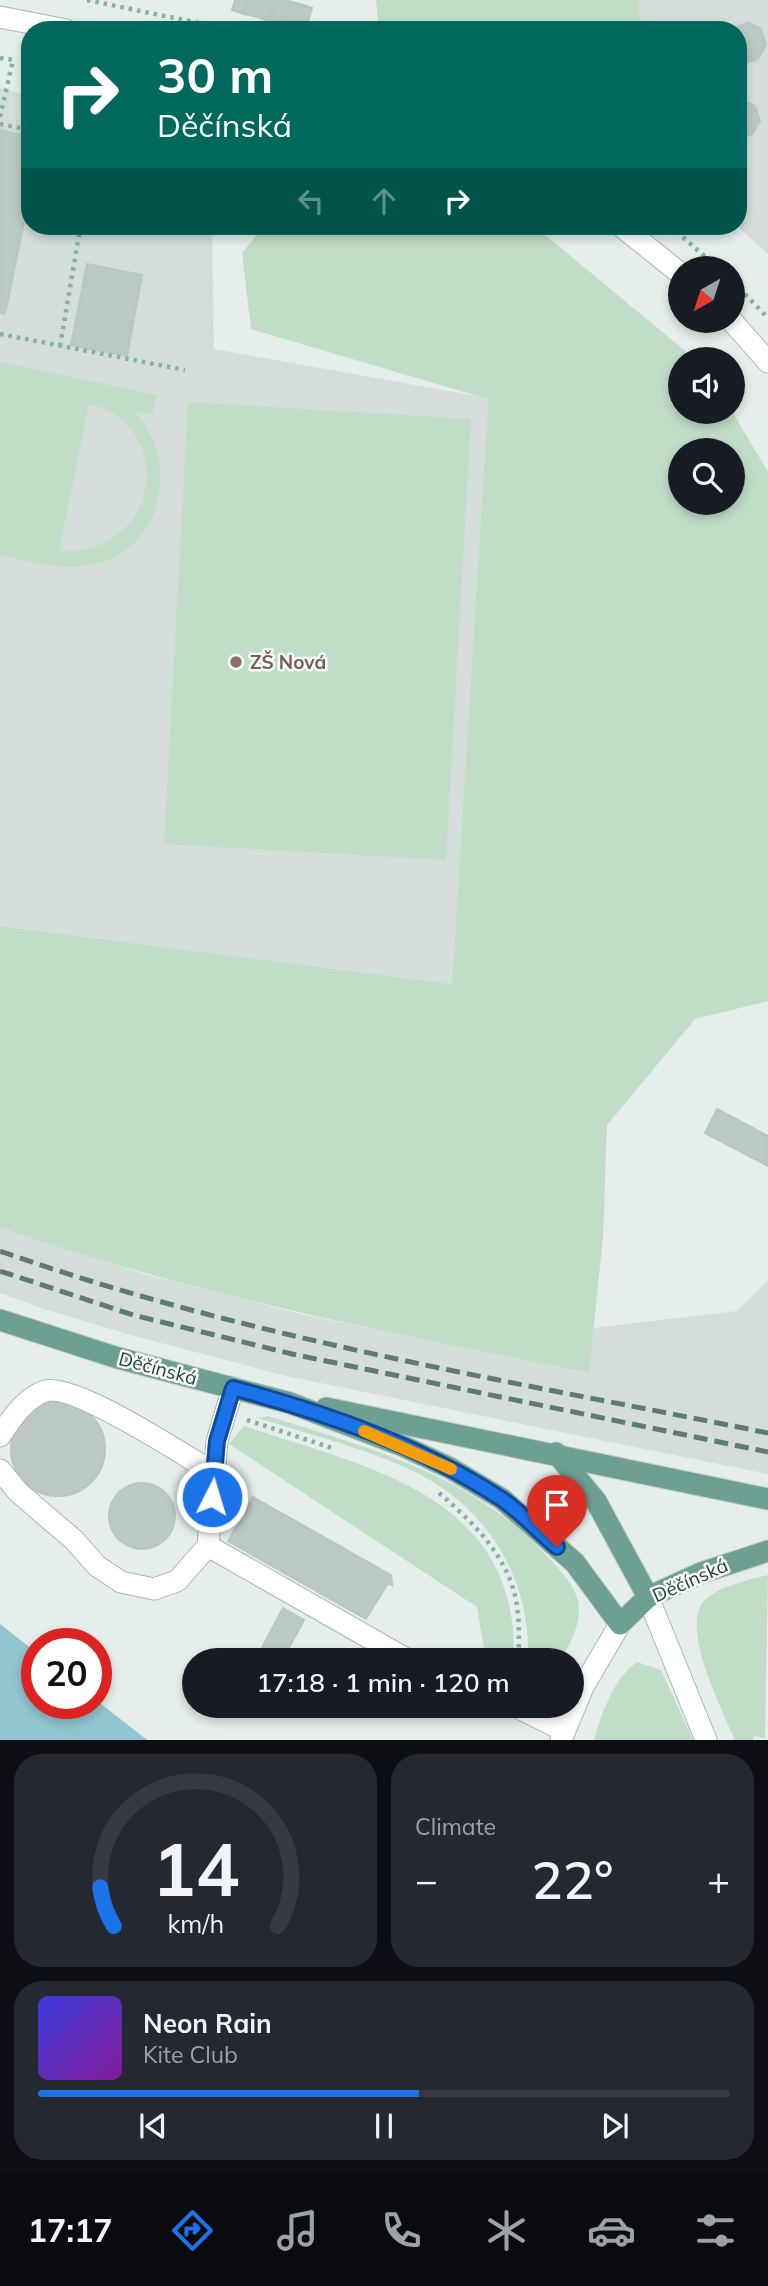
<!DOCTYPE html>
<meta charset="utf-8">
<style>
:root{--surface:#171b24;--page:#242831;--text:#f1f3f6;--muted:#9ea1a6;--line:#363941;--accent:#1a73e8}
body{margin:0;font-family:Mulish,sans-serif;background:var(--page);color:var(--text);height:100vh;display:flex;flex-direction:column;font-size:26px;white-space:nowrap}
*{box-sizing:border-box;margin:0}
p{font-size:23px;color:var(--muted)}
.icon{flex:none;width:38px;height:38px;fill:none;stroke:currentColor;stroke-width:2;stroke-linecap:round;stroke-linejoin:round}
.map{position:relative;height:1740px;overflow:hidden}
.panel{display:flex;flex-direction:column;gap:14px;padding:14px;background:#0d0f14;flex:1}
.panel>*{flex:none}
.top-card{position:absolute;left:21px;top:21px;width:726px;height:214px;border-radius:28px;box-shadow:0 4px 10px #0003;background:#00695c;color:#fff;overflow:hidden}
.needle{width:46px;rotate:219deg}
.tools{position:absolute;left:668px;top:256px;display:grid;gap:14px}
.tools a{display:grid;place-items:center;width:77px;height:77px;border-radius:50%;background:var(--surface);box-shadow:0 4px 10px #0003;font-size:35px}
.speed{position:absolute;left:21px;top:1628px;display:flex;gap:14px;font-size:35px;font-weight:700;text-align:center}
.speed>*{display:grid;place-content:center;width:91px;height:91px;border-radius:50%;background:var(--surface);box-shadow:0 4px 10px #0003;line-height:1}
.speed .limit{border:10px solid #d22;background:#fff;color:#111}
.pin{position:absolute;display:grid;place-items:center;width:60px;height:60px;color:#fff;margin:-72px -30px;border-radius:50% 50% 50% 0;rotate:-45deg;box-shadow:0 0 7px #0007}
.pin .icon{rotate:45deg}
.me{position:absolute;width:77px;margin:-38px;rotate:5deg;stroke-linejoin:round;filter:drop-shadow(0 0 5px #0008)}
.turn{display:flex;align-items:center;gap:24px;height:147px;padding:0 21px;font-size:32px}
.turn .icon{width:91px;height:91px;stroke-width:2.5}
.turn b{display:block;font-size:49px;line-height:60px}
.lanes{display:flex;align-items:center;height:66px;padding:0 21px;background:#0003;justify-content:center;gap:35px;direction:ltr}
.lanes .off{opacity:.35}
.big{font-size:52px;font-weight:600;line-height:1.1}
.panel .card{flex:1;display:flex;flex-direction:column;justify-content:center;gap:10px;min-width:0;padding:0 24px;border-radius:28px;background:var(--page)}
.panel .dial{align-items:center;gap:0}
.dial svg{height:182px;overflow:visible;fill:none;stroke:var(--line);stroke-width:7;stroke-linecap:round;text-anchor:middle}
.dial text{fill:var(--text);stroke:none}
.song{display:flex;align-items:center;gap:21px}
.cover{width:84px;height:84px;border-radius:10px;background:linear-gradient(135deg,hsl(240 70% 55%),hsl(290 70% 35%))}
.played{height:7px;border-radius:4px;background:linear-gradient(90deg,var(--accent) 55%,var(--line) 55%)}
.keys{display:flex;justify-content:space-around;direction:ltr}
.heat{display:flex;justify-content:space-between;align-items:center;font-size:38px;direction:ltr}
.panel .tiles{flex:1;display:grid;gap:14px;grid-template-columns:1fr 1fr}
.card:last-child{grid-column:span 2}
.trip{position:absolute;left:182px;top:1648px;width:402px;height:70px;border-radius:35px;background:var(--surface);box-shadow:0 4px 10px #0003;font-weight:600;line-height:70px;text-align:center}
.tabs{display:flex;height:112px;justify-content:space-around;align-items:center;background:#090b0e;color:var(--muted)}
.tabs .icon{width:49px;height:49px}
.tabs .on{color:var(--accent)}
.tabs b{font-size:32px;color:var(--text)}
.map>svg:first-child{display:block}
</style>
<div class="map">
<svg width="768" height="1740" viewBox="0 0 768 1740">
<rect width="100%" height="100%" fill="#e5eeea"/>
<g fill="#d4ddd9">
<polygon points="639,0 768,0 768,254 737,226 738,30 640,30"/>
<polygon points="0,88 30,96 30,226 212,226 214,349 488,398 452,984 0,926"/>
<polygon points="0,1227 144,1274 301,1314 588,1373 593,1328 737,1311 768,1280 768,1474 286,1376 127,1334 41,1308 0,1293"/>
</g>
<g fill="#c0ddc8" fill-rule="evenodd">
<polygon points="376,0 639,0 640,30 383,30 379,28"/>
<path d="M264,226h261l24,12 146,121h-14v52h51l36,61v529l-73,18 -88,106 -4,112 -14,136c-199,-40 -398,-78 -589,-146v-301l452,58 36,-585 -237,-70 -9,-76zM681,450h52v52h-52z"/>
<path d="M0,362l157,33 -5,20 -18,-4c44,47 33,131 -34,152 -33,10 -67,-1 -100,-8zM89,404c89,20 72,153 -30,147z"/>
<polygon points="188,402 471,419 446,860 164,844"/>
<path d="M268,1416c101,32 202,58 277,138 12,13 29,29 33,47 4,23 -7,41 -18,60h-32c3,-72 -30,-136 -90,-176 -45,-30 -128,-50 -180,-67z"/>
<path d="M244,1426c126,43 275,68 270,235h-28l-9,-54 -248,-163z"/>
<path d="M768,1575l-3,163 -11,-2 -1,4h-18c-13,-31 -54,-109 -32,-138 12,-15 47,-23 65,-27z"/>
<path d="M637,1662l24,8 32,70h-99c7,-26 20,-62 43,-78z"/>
</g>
<polygon fill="#91c5cf" points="0,1624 37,1653 37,1703 96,1703 96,1700 147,1740 0,1740"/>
<g fill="#bbc8c3" stroke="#b8c7c1" stroke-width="2">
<polygon points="235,0 248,0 244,14 232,10"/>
<polygon points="248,0 261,0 257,17 244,14"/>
<polygon points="261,0 275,0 269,21 257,17"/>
<polygon points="275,0 288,1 281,24 269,21"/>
<polygon points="288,1 300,4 293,28 281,24"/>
<polygon points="300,4 312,8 306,30 293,28"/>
<polygon points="748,22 761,29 766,45 758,59 743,64 738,61 738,30 731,30"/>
<polygon points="738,98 755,106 760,121 752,134 738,139"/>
<polygon points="0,130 30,137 30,193 5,314 0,313"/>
<polygon points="87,264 142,275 127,356 71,345"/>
<polygon points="717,1109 768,1136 768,1166 705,1133"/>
<circle cx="58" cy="1449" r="47"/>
<circle cx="142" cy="1516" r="33"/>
<polygon points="253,1497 343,1548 318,1592 228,1541"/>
<polygon points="343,1548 391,1575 392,1585 388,1583 366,1619 318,1592"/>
<polygon points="283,1608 304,1620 282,1661 255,1661"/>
</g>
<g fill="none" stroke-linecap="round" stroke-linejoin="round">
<g stroke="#a8b6b1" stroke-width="23">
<g id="minor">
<polyline points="0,17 66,30"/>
<polyline points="621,226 681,274"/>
<polyline points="731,320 768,362"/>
<path d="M0,1436c11,-17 25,-38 45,-45 29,-9 140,65 169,82"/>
<polyline points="0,1470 18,1492 74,1540 97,1566 121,1582 154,1589 177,1581 208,1546 217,1441 233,1388"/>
<polyline points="208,1546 410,1661"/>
<polyline points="648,1597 706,1740"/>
<polyline points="515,1706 563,1730"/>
<polyline points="561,1740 583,1687 620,1624"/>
</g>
</g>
<g stroke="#c2c9c7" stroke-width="23">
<g id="major">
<polyline points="0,1320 118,1358 290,1403 403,1446 450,1468 502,1499 575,1563 620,1624 648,1597 701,1573 768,1551"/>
<polyline points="326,1408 768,1499"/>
<polyline points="556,1453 596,1501 648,1597"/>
</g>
</g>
<g stroke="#88afa3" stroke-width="4.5" stroke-dasharray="3.5 5" stroke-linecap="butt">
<polyline points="87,0 233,30"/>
<polyline points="0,58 13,60 0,117"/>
<polyline points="0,124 30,130"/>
<polyline points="670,226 718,268"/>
<polyline points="733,282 768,318"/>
<polyline points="0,334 185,370"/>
<polyline points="60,346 79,235 77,226"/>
<polyline points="247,1420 335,1449"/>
<path d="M439,1493c35,30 72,66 78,114 3,17 1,36 2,54"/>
</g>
<use href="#minor" stroke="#fff" stroke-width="21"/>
<use href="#major" stroke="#6da093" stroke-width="21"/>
<g stroke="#607a73" stroke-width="5" stroke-dasharray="14 7" stroke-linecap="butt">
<path d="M0,1251c248,88 511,130 768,182"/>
<polyline points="0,1271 133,1315 292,1354 768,1452"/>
</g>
</g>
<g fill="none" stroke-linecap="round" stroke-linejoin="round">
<g stroke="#114b97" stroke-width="18">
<path id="route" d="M212,1497l5,-56 16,-53c93,25 186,57 267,110 20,13 38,33 57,49"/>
</g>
<use href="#route" stroke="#1a73e8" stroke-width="12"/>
<polyline stroke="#f59e0b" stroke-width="12" points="364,1431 451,1469"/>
</g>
<circle fill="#8d6e63" stroke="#f6faf8" stroke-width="2.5" cx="236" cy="662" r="7"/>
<g text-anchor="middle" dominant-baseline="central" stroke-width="5" stroke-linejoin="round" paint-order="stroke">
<g font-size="19" font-weight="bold" fill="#785e54" stroke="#f6faf8" text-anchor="start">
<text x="250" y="662">ZŠ Nová</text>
</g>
<g font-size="19" fill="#253f38" stroke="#f6faf8">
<text transform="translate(158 1368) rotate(15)">Děčínská</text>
<text transform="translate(690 1580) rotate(-24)">Děčínská</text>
</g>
</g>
</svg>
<div class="tools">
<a><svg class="needle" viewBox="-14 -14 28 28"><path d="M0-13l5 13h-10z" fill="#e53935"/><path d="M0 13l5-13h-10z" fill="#9ea1a6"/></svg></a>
<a><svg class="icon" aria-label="sound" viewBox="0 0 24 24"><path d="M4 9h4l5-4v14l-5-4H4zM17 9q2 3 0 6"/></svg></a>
<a><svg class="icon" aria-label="search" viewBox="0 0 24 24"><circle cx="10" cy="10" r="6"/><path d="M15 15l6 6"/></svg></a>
</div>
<div class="speed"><div class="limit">20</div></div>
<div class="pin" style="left:557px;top:1547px;background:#d93025"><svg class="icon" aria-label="arrive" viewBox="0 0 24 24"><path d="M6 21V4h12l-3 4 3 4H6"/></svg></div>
<svg class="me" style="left:212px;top:1497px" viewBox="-20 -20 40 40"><circle r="17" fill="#1a73e8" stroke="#fff" stroke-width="3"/><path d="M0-11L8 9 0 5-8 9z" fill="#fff"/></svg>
<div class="trip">17:18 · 1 min · 120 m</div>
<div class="top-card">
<div class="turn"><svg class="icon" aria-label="right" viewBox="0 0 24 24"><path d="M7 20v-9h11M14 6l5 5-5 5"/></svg><div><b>30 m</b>Děčínská</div></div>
<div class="lanes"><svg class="icon off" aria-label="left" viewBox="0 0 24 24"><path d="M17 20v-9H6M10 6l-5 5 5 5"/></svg><svg class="icon off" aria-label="ahead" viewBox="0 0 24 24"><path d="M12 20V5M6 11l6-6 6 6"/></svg><svg class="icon" aria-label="right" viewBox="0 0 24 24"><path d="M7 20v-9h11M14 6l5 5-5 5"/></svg></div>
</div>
</div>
<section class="panel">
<div class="tiles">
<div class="card dial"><svg viewBox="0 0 100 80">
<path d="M14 69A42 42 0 1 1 86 69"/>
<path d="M14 69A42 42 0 0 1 8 52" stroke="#1a73e8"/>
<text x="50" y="56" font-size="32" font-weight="700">14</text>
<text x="50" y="72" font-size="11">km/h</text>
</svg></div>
<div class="card"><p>Climate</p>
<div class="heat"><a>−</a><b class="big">22°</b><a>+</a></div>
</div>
<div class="card">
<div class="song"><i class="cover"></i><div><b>Neon Rain</b><p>Kite Club</p></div></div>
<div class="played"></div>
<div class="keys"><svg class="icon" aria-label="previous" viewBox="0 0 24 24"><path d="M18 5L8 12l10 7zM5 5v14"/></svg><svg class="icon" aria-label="pause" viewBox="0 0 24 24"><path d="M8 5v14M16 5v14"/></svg><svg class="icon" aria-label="next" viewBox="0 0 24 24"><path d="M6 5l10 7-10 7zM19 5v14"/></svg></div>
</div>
</div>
</section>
<nav class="tabs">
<b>17:17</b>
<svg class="icon on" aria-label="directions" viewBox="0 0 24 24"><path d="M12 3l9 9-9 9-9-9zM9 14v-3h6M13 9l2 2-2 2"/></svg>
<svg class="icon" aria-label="music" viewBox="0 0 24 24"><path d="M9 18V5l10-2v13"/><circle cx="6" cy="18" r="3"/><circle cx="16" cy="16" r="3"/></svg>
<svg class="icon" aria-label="phone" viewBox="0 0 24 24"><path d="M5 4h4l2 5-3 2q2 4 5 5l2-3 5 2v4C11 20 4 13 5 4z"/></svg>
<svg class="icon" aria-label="climate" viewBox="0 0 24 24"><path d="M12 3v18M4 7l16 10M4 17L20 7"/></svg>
<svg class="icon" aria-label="car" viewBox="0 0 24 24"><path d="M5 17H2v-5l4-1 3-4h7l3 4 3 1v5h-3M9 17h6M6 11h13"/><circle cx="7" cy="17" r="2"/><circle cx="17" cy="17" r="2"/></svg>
<svg class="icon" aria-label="filters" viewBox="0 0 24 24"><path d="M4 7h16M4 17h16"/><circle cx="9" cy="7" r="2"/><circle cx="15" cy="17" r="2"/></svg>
</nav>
